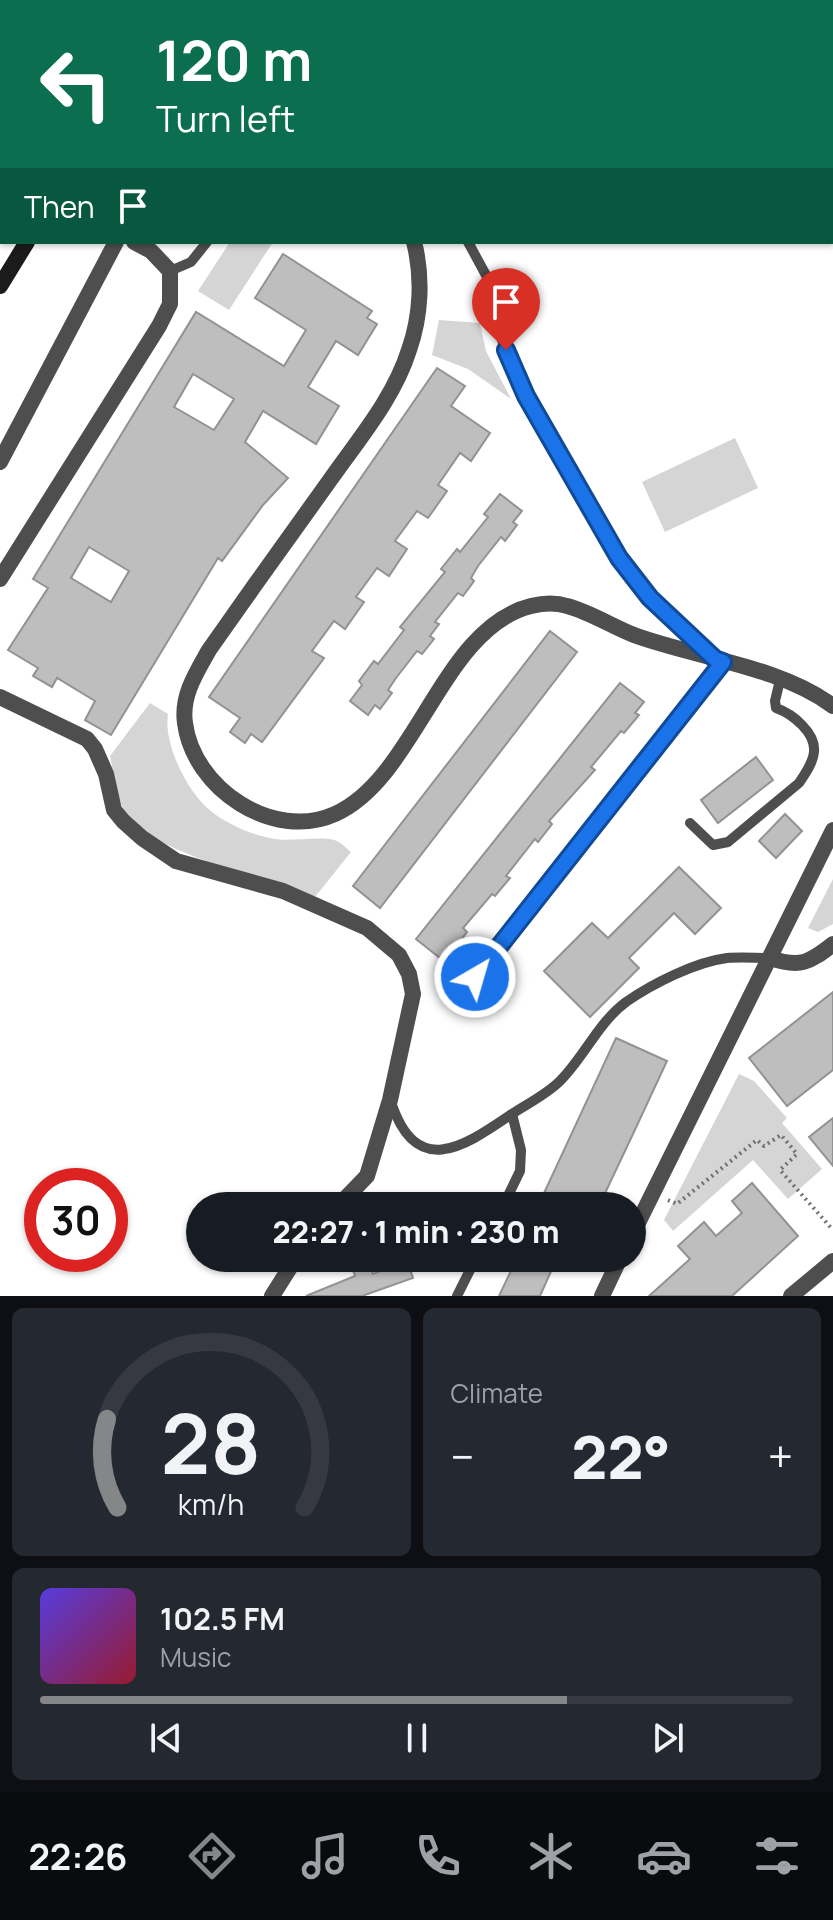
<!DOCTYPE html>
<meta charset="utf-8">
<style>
:root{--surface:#171b24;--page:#242831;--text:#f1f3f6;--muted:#9ea1a6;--line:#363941;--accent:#858687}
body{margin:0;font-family:Manrope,sans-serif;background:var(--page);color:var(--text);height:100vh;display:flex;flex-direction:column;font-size:30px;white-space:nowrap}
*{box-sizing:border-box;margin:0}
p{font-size:26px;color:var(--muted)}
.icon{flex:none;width:44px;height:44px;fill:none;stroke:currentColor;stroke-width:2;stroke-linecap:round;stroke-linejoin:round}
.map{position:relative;height:1296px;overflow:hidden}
.side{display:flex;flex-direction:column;gap:12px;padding:12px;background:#0d0f14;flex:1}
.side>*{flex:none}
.hud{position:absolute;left:0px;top:0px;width:834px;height:244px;box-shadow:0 2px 6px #0004;background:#0b6e4f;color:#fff;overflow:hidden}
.speed{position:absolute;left:24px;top:1168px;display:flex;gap:16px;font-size:40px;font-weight:700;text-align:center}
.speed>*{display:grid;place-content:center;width:104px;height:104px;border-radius:50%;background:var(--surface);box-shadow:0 2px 6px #0004;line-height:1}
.speed .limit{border:12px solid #d22;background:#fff;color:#111}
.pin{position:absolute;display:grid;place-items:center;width:68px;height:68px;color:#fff;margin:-82px -34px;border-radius:50% 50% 50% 0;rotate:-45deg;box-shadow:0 0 8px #0007}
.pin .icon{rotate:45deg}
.me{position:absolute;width:88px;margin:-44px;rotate:38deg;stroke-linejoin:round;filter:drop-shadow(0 0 6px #0008)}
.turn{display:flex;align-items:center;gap:28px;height:168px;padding:0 24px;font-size:36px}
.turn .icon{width:104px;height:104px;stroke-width:2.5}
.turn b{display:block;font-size:56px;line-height:68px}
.then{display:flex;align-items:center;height:76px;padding:0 24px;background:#0003;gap:16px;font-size:30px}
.big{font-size:60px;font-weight:800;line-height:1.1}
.side .tile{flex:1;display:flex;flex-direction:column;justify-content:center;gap:12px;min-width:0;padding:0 28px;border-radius:12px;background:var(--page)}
.side .dial{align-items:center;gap:0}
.dial svg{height:208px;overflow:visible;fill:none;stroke:var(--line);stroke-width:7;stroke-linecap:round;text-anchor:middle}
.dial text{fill:var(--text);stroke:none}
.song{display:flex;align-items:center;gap:24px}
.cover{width:96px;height:96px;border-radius:12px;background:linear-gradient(135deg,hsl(250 70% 55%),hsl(350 70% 35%))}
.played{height:8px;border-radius:4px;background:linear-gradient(90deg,var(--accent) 70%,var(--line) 70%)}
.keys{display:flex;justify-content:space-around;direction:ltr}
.heat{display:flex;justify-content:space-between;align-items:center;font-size:44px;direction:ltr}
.side .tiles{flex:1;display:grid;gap:12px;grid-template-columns:1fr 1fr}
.tile:last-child{grid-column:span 2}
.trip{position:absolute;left:186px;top:1192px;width:460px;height:80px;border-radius:40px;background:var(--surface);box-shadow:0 2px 6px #0004;font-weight:800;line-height:80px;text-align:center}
.dock{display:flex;height:128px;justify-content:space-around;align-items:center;background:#090b0e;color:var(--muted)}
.dock .icon{width:56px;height:56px}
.dock .current{color:var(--accent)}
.dock b{font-size:36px;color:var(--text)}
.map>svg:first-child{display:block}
</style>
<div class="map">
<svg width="833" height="1296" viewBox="0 0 833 1296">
<rect width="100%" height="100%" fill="#fff"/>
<g fill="#d5d5d5">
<polygon points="230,242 273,242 229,310 198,291"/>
<polygon points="439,320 480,323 486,351 511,399 468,369 432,355"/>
<polygon points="735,438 758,488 665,532 642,482"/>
<path d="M150,703l18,11c-5,30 20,80 44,98 17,13 42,24 63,27 16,3 49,-4 62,2 5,2 10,8 14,11l-36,45c-43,-16 -165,-46 -188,-81 -10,-16 -13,-42 -17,-60z"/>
<polygon points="833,879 833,924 818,932 808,928"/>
<polygon points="739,1074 754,1081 787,1118 782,1123 822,1169 788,1199 753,1160 673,1231 664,1220"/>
</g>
<g fill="#bebebe" stroke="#929292" stroke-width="2" fill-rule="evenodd">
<path d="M283,254l89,57 -5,7 10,6 -19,31 -22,-14 -28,46 31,19 -23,38 -53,-33 -18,31 43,36 -25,27 -41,56 -4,-3 -107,177 -26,-15 10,-19 -38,-23 -5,9 -19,-11 5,-8 -30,-18 40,-62 -15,-9 163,-267 88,54 22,-36 -51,-32zM193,374l41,25 -20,31 -40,-23zM89,547l40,24 -18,31 -40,-24z"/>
<polygon points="437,368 465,386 451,406 490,433 471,461 460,453 438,485 447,491 428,518 417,511 395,541 407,549 389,576 377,568 356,597 364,602 345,629 334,621 312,651 324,658 262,742 251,734 245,743 230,732 240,718 209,697"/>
<polygon points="500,494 522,511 513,522 517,525 505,541 501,537 478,566 471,578 474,581 463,596 458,593 435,622 439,624 430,636 434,639 422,654 417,651 396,678 388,690 392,693 380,709 375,705 368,715 350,701 362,685 359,681 374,661 378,664 404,630 400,627 445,572 441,569 457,549 460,552 488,517 484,514"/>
<polygon points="550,631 577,652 380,908 353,886"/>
<polygon points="620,683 644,702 635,713 639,715 624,733 621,731 591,767 595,770 549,821 552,824 538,842 535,839 506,876 510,878 495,896 492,894 463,928 467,932 453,950 449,947 440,958 416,939"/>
<polygon points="756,757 773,780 718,823 701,800"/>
<polygon points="785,814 802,831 776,858 759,841"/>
<polygon points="679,867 721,908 695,934 674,913 629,958 639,968 590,1017 544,971 592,923 608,938"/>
<polygon points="833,992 833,1070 787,1106 749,1058"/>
<polygon points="616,1038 667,1061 633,1134 599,1206 538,1206"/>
<polygon points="833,1118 833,1166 809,1137"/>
<polygon points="752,1183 798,1236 732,1296 649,1296 690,1259 678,1246 704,1222 716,1236 742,1213 732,1201"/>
<polygon points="366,1258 373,1274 407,1261 413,1278 362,1296 306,1296 355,1276 351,1264"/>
<polygon points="517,1258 557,1258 540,1296 499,1296"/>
</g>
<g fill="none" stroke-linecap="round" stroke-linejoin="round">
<polyline stroke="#707070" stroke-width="4" stroke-dasharray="2 4" stroke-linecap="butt" points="668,1200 677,1204 757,1140 764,1146 781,1135 797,1154 780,1170 833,1230"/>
<g stroke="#4e4e4e" stroke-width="10">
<polyline points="468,242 487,277 500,334 511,366 526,396 619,558 650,598 711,655"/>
<polyline points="170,271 191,262 207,242"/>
<path d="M690,823l23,22 15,-3 71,-59c6,-9 14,-20 15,-31 2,-19 -21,-38 -38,-44l-1,-7 5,-21"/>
<path d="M391,1102c25,76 71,46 118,14 16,-11 37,-21 51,-35 25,-25 37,-57 66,-79 26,-18 69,-40 101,-44 14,-1 29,0 43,0"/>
<polyline points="503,1206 520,1171 521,1150 512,1114"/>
<polyline points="457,1296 476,1258"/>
</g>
<g stroke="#4e4e4e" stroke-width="16">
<path d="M414,242c9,35 7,74 -5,108 -15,48 -51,90 -79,130 -41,57 -81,113 -121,170 -13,23 -28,46 -24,73 8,65 88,119 150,91 81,-36 107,-186 196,-208 12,-3 24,-4 36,0 23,6 44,20 67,29 63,23 145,31 199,71"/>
<polyline points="0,462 116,242"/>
<polyline points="0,579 159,326 170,304 170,271 151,251 134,242"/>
<polyline points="0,697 87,739 95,749 106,774 114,810 123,821 142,838 176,861 283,891 367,928 399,955 409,974 413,994 390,1100 367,1176 338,1206"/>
<path d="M770,958c30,10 39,5 63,-14"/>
<polyline points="475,977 723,662"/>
<polyline points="632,1235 833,830"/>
<polyline points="272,1296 296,1258"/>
<polyline points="602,1296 620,1258"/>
<polyline points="791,1296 833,1261"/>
</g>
<g stroke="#1b1b1b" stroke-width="16">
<polyline points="178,2 179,0"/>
<polyline points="0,286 27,242"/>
</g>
</g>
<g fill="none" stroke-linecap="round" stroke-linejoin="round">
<g stroke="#114b97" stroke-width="20">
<polyline id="route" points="475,977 723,662 715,659 650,598 619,558 526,396 506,350"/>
</g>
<use href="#route" stroke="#1a73e8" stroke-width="14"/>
</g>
</svg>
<div class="speed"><div class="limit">30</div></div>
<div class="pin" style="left:506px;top:350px;background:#d93025"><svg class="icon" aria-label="arrive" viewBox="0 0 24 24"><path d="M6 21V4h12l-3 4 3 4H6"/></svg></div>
<svg class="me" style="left:475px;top:977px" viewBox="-20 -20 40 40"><circle r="17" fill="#1a73e8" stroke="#fff" stroke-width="3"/><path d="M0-11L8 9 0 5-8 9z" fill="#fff"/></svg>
<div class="trip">22:27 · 1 min · 230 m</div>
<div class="hud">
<div class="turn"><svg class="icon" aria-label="left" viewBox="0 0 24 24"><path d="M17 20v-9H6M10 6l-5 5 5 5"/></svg><div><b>120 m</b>Turn left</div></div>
<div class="then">Then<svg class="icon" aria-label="arrive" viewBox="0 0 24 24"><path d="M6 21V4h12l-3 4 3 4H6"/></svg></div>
</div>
</div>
<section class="side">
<div class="tiles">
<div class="tile dial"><svg viewBox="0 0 100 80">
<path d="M14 69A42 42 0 1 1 86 69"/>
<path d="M14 69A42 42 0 0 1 10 35" stroke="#858687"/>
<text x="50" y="56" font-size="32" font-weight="700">28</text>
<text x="50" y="72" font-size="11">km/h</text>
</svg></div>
<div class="tile"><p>Climate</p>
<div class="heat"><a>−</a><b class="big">22°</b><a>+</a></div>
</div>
<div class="tile">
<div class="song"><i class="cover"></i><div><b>102.5 FM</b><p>Music</p></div></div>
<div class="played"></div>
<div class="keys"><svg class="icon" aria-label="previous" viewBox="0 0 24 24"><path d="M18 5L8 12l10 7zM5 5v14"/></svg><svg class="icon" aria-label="pause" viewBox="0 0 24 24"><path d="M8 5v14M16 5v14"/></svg><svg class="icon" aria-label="next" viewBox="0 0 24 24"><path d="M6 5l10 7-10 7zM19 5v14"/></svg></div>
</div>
</div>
</section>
<nav class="dock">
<b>22:26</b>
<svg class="icon current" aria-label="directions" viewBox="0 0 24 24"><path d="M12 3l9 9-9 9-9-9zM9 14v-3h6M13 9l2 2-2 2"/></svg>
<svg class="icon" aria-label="music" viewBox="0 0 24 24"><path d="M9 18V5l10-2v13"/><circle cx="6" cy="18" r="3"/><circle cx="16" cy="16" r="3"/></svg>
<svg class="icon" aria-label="phone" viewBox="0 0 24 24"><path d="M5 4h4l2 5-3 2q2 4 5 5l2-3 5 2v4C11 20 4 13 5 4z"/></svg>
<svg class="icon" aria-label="climate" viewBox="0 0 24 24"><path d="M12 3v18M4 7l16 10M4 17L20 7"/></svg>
<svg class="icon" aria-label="car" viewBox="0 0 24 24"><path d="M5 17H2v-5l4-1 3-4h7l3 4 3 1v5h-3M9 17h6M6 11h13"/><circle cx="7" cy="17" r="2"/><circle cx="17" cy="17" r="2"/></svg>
<svg class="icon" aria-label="filters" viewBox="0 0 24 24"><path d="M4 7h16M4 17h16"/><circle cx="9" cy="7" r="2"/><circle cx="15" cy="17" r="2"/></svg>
</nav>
